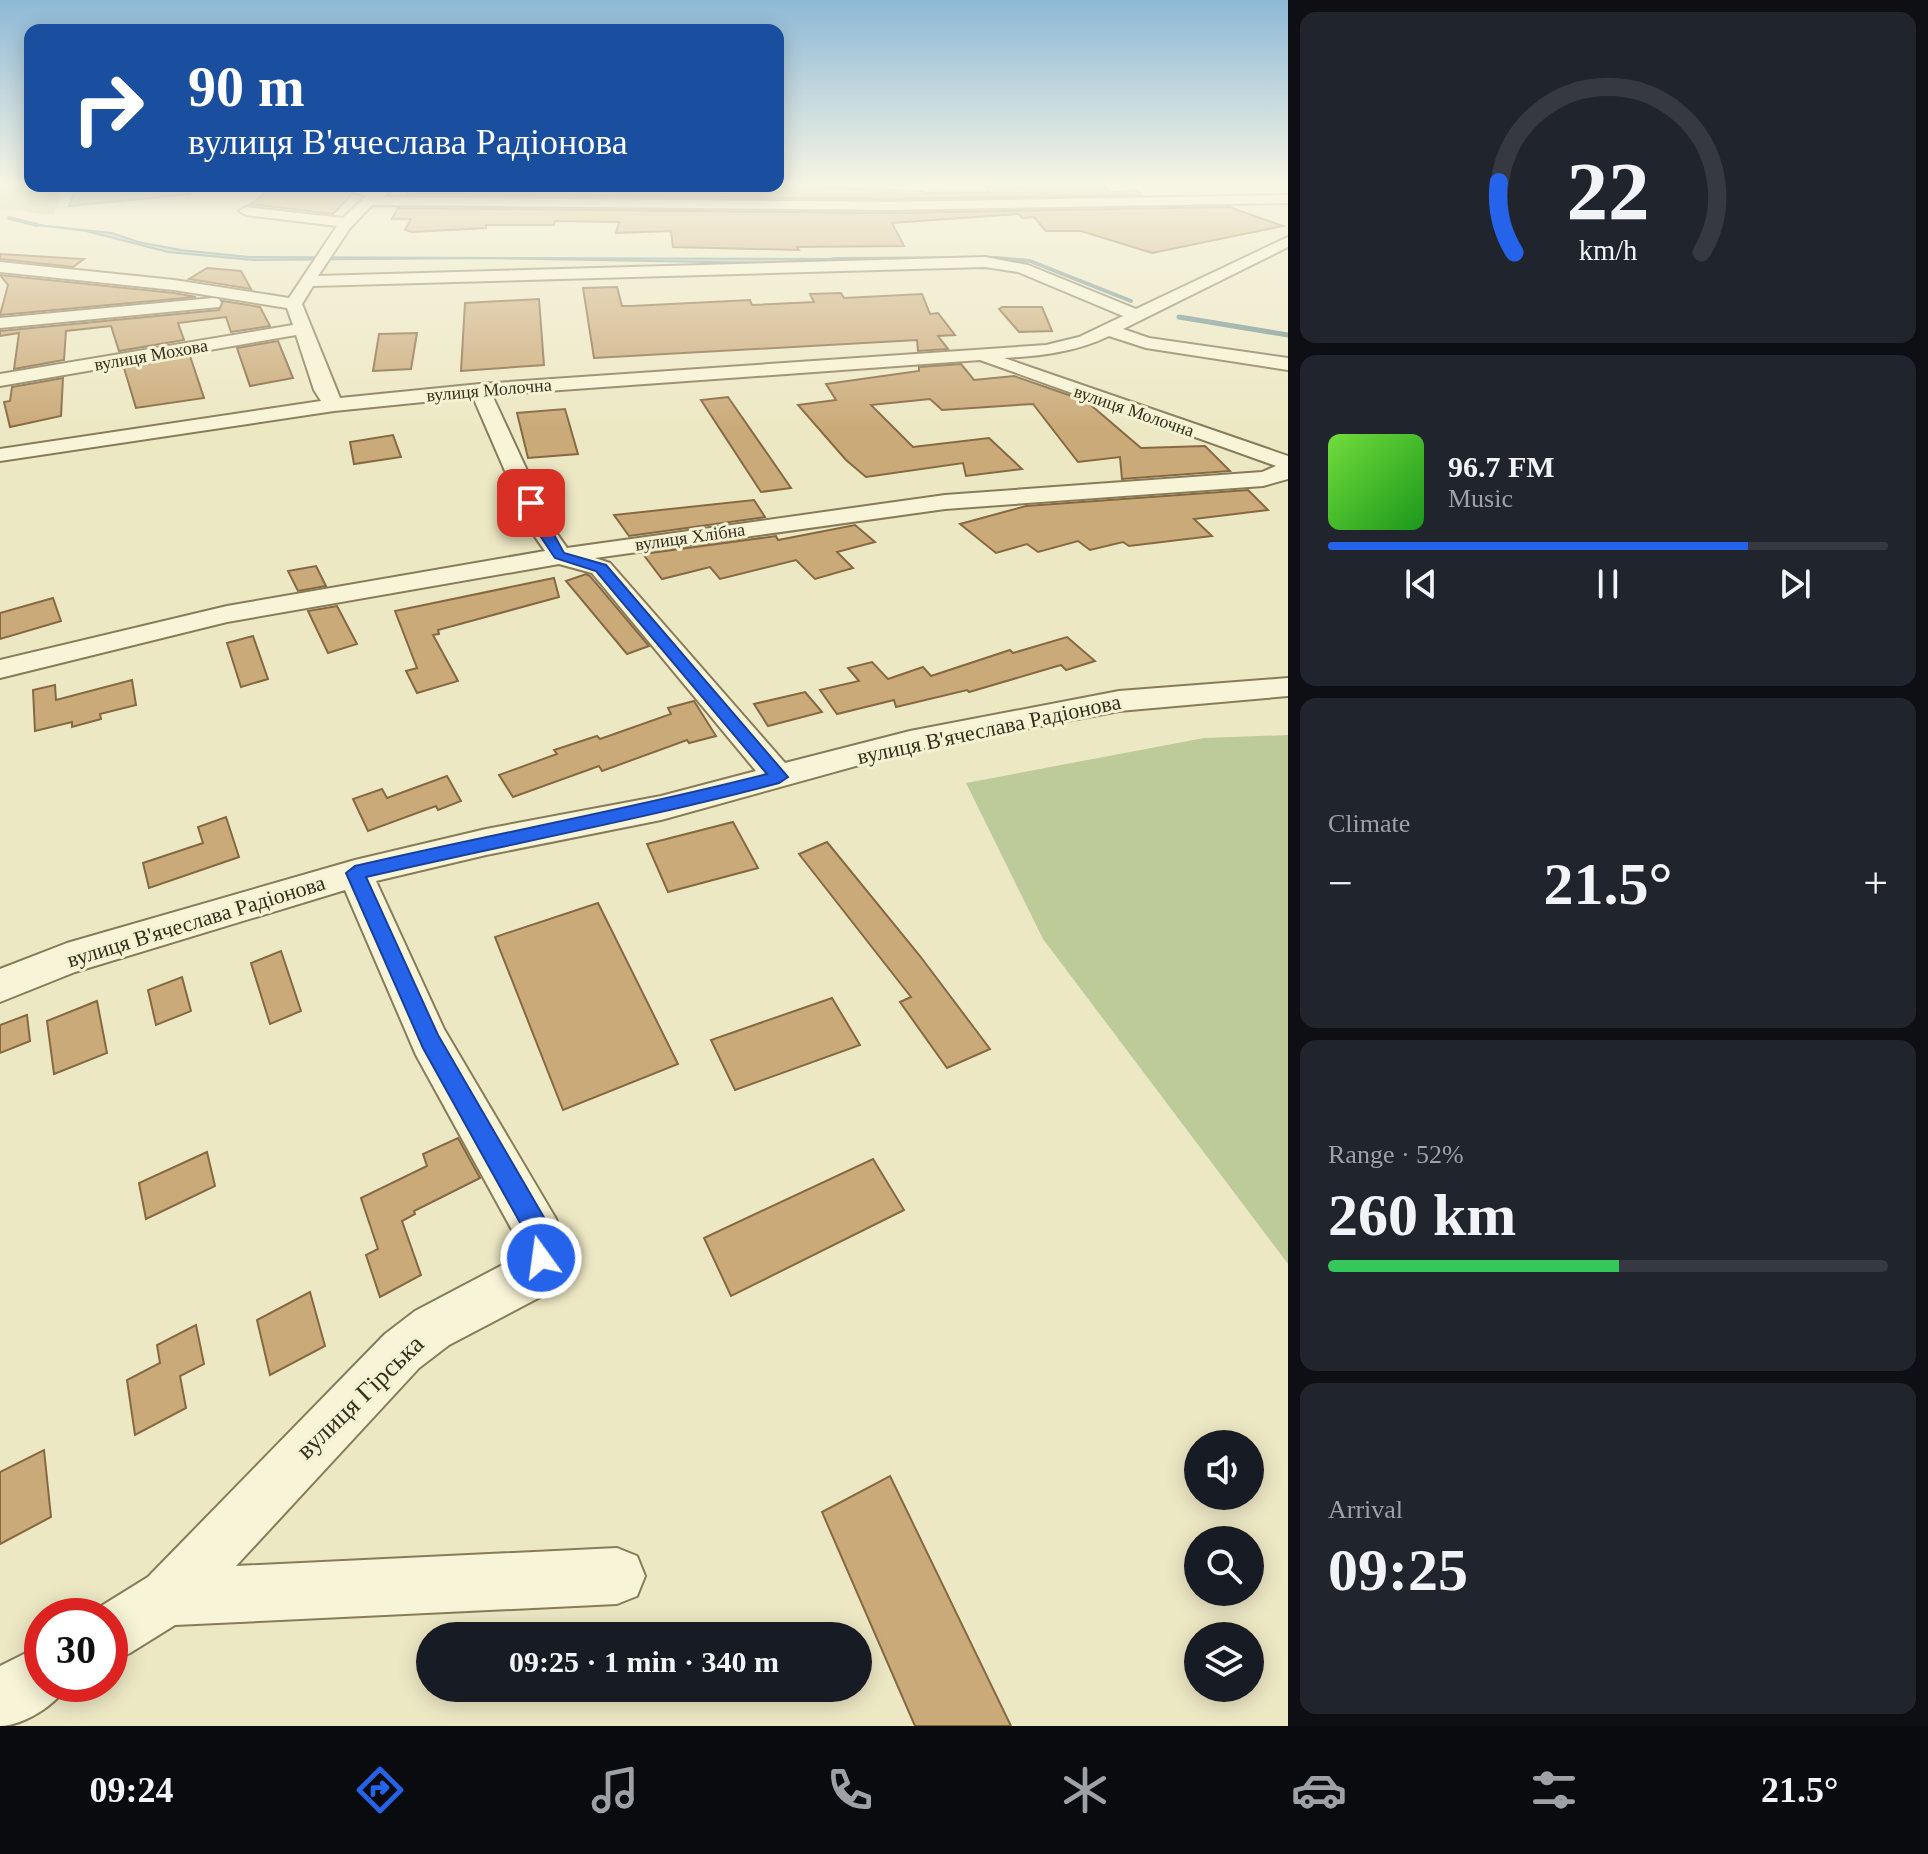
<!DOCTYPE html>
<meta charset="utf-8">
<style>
:root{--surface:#171b24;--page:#20242c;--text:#f1f3f6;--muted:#9ea1a6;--line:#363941;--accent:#2563eb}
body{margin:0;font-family:"Times New Roman",serif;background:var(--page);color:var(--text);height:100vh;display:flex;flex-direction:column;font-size:30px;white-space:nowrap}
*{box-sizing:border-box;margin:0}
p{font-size:26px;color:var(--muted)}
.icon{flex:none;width:44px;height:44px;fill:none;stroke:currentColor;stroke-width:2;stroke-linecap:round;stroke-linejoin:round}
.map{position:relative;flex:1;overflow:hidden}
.drawer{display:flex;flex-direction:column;gap:12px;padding:12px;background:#0d0f14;width:640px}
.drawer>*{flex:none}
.guide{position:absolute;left:24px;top:24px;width:760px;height:168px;border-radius:16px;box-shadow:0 4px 20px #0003;background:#1a4fa0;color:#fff;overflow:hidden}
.buttons{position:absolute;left:1184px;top:1430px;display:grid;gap:16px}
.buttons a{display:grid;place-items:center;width:80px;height:80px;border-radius:50%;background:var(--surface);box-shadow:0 4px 20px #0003;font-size:40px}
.speed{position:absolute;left:24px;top:1598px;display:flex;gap:16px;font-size:40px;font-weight:700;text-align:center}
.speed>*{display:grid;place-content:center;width:104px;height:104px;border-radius:50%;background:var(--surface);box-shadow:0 4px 20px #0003;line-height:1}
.speed .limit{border:12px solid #d22;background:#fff;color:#111}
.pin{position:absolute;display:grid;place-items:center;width:68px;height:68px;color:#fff;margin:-34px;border-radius:16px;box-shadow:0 4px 12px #0006}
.me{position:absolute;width:88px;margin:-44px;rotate:346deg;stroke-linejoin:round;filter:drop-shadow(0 0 6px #0008)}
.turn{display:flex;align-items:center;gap:28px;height:168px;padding:0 32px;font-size:36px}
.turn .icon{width:104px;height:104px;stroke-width:2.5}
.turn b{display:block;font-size:56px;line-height:68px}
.big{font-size:60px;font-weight:700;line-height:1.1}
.drawer .tile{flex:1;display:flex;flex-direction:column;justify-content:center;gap:12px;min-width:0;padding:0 28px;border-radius:16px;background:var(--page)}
.drawer .dial{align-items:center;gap:0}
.dial svg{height:208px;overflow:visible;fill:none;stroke:var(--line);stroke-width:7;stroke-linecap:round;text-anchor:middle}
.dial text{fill:var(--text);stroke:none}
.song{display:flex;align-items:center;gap:24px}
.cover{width:96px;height:96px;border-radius:12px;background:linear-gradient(135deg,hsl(100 70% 55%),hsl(120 70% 35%))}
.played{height:8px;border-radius:4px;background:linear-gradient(90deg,var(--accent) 75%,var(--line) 75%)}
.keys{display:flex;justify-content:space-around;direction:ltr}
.heat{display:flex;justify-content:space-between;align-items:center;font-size:44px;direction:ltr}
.charge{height:12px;border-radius:6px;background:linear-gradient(90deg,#34c759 52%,var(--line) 0)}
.trip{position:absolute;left:416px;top:1622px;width:456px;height:80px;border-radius:40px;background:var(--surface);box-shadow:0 4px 20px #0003;font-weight:700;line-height:80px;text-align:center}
.menu{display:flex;height:128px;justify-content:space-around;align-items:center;background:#090b0e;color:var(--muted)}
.menu .icon{width:56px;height:56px}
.menu .active{color:var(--accent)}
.menu b{font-size:36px;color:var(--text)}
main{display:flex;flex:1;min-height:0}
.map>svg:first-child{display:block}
</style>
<main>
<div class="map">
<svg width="1288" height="1726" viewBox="0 0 1288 1726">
<rect width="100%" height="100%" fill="#ede8c4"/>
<g fill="#bccb98">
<polygon points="0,186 64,186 54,215 0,209"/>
<polygon points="1288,735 1288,1264 1043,939 966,783 1204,738"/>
</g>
<g fill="#a5c0bd" stroke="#6c8e8c" stroke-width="2">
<polygon points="77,186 190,186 190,194 69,206"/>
<polygon points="37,225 112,233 138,242 181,250 249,257 833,259 766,263 481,258 253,260 168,252 86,231"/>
</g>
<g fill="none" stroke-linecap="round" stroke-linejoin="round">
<g stroke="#6c8e8c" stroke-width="4">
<polyline points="9,218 37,225"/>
<polyline points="833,259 997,258 1030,261 1131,301"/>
</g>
<polyline stroke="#6c8e8c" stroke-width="5" points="1179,317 1288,335"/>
</g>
<g fill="#cbaa7a" stroke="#866941" stroke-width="2">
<polygon points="276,186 329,186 351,195 333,214 250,204"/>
<polygon points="411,186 479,186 477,192 538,192 539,190 568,190 570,187 679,192 785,186 923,191 925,193 988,192 985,187 1104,187 1111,192 1137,191 1141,195 890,199 406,194"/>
<polygon points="1229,207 1283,226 1152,253 1081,231 1046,231 1034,217 1022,218 1019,214 892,223 904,246 797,247 799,250 673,247 671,231 616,233 619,222 555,221 554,225 486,225 486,228 412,232 405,230 411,219 392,219 398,208 890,213"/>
<polygon points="0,254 84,259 73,267 0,259"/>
<polygon points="207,268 241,271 251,289 189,279"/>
<polygon points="0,275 174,293 196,297 0,315 8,285"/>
<polygon points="617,287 622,306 631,306 750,300 752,305 814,302 810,294 841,293 844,298 922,294 930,314 938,313 955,335 938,336 948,349 918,351 917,340 594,358 583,288"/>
<polygon points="539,299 544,365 461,371 465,303"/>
<polygon points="223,301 260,307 270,326 231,332 226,317 178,323 184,340 119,351 111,326 66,331 64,360 14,369 19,333 0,336 0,331 219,310"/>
<polygon points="1002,307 1042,307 1052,331 1019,332 999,309"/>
<polygon points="417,333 411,369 373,371 379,334"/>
<polygon points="278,341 293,378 250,386 237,348"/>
<polygon points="190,356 204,398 136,408 124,368"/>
<polygon points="961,364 974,380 1014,376 1086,401 1141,448 1205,446 1230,471 1122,479 1120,457 1078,462 1033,404 942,410 930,399 871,405 913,447 989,438 1022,469 966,476 963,463 866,477 846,460 798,405 836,400 826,384 919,371 919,367"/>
<polygon points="63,378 61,416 10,427 4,402 10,401 12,387"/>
<polygon points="728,397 791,488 761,492 701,400"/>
<polygon points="565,409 578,454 528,458 517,413"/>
<polygon points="393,435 401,457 354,464 350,442"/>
<polygon points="1248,490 1268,510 1194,519 1212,536 1129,546 1123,542 1090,550 1078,541 1038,552 1027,544 996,553 960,524 1026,506"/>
<polygon points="754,500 765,517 629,536 614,515"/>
<polygon points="855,525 875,542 837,552 853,568 815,579 796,560 720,579 710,567 662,579 643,554 776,536 778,540"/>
<polygon points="316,566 326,586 298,591 288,571"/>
<polygon points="586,574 590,576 649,646 627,654 566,581"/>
<polygon points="554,578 559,597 438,630 439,634 433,635 458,681 417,693 406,671 417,668 395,611"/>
<polygon points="53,598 61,621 0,639 0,613"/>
<polygon points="337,606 357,644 328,653 308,611"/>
<polygon points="253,636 268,679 241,687 227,643"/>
<polygon points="1067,637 1095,661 1066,670 1061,665 969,692 967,690 896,707 894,700 837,714 820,690 859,681 848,668 872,662 888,679 923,667 931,676 1010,650 1013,653"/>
<polygon points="132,680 136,705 100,714 101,719 72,727 72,722 35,731 33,690 55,685 56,700"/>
<polygon points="805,692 822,712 768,726 754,704"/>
<polygon points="694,701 716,736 689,743 687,740 602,771 599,766 513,797 499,775 557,754 554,750 597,736 600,739 671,714 668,708"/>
<polygon points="447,776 461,801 438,810 436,806 368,831 353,799 382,789 387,798"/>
<polygon points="226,817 239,857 149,888 143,863 203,843 198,827"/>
<polygon points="733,822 758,868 668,892 647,844"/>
<polygon points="827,842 920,956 990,1049 947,1068 900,1002 911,997 799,854"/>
<polygon points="598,903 678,1064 563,1110 495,937"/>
<polygon points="281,951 301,1011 270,1024 251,963"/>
<polygon points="182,977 191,1011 156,1025 148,990"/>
<polygon points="832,998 860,1045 735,1090 711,1040"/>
<polygon points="97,1001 107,1053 54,1074 47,1021"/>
<polygon points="27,1015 30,1041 0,1053 0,1025"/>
<polygon points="458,1138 480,1178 414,1211 415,1214 402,1221 421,1275 380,1297 366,1255 378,1249 361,1198 427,1166 423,1154"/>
<polygon points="207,1152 215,1186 146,1219 139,1183"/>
<polygon points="873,1159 904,1210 731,1296 704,1238"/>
<polygon points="310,1292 325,1346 270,1375 257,1320"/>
<polygon points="196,1325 204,1364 180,1376 186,1408 135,1435 127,1380 160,1363 157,1345"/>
<polygon points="44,1450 51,1517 0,1544 0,1472"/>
<polygon points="890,1476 1011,1726 915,1726 822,1512"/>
</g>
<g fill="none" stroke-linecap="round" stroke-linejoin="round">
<g stroke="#877b5a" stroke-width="4">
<g id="minor">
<path d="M332,186l44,4 14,-3 2,3 -9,7 507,5 398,-7v8l-398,7 -518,-5 -22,23 -32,48 667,-19 43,8 108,44 152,-72v10l-165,82 26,9 139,20v12l-142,-22 -37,-12c-33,16 -68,20 -105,22l284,98v23l-25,7 -318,23 -350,49 15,5 175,200 125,-32 209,-40 169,-13v18l-169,15 -209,40 -249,69 -175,35 -110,26 68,148 112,190 7,16 1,23 -20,37 -95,50 -30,23 -183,198 381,-18 20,8 8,20 -8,20 -20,8 -442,21 -45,28 -20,9v-46h-22l2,-3 58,-36 237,-243 30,-23 95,-50 8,-10 -1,-12 -101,-184 -71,-165 -270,82 -75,30v-33l67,-26 288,-83 131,-31 175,-33 95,-25 -164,-198 -33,-9 -332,58 -227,56v-18l227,-54 318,-55 -14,-20 -58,-134 -139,14 -334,50v-12l321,-48 -7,-11 -18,-55 -296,51v-12l293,-49 -6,-17 -113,-18 -174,-18v-10l174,18 115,18 48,-72 -91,-11 -7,-4 7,-4 97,11 23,-22zM985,267l33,5 105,44 -44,21 -33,8 -566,39 -140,14 -38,-94 11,-18zM980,360l296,106 -14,6 -317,23 -378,53 -12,-17 -63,-136z"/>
<polygon points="213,298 219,299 221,303 219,307 0,328 0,318"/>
<path d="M42,1645v39h25c-8,20 -45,42 -67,42v-60z"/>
</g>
</g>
<use href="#minor" fill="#f8f4d7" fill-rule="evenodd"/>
</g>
<linearGradient id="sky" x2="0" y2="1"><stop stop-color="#8db9d7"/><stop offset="0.43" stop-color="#f7f5e4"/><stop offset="1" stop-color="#f7f5e4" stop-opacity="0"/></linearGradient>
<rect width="1288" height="428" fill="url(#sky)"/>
<path fill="#2563eb" stroke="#184099" stroke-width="2" d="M526,500h9l29,53 42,12 182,212 -9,6c-136,36 -275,62 -413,94l72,158 111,191 5,32 -4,9 -9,3 -9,-3 -4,-30 -105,-189 -77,-175 9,-7c137,-32 276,-57 412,-92l-171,-203 -41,-13 -18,-27 -13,-28z"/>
<g text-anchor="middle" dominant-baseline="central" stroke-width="6" stroke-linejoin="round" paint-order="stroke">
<g font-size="18" fill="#372f1e" stroke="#f5f1d3">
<text transform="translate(151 355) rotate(-10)">вулиця Мохова</text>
<text transform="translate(489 390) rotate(-5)">вулиця Молочна</text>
<text transform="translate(1134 411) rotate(19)">вулиця Молочна</text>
<text transform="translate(690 537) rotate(-8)">вулиця Хлібна</text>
</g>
<g font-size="22" fill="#372f1e" stroke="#f5f1d3">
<text transform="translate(989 729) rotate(-12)">вулиця В'ячеслава Радіонова</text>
<text transform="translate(196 921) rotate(-17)">вулиця В'ячеслава Радіонова</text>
</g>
<g font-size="26" fill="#372f1e" stroke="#f5f1d3">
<text transform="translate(360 1397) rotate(-44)">вулиця Гірська</text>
</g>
</g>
</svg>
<div class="buttons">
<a><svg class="icon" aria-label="sound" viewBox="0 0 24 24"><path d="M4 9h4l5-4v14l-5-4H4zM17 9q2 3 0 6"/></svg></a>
<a><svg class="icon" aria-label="search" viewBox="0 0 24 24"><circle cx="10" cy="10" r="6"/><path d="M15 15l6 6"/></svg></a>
<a><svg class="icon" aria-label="layers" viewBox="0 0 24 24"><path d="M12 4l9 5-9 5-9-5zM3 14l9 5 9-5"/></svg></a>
</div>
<div class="speed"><div class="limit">30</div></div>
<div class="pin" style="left:531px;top:503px;background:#d93025"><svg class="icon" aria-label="arrive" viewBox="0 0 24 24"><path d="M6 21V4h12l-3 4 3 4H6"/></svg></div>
<svg class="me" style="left:541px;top:1258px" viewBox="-20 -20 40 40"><circle r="17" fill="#2563eb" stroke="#fff" stroke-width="3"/><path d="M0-11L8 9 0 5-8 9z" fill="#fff"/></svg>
<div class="trip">09:25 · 1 min · 340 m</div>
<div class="guide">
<div class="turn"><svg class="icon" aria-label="right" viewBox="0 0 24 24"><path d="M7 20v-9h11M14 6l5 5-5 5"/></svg><div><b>90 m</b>вулиця В'ячеслава Радіонова</div></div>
</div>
</div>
<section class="drawer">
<div class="tile dial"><svg viewBox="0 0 100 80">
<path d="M14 69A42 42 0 1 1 86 69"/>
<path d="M14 69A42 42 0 0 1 8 42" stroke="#2563eb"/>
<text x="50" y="56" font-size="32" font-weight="700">22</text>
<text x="50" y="72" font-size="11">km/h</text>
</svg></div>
<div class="tile">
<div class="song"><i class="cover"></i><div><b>96.7 FM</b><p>Music</p></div></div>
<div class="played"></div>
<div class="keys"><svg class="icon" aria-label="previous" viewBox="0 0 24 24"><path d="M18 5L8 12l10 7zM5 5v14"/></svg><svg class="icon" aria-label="pause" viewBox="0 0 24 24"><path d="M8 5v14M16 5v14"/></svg><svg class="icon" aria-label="next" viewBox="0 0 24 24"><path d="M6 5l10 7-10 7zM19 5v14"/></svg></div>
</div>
<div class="tile"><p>Climate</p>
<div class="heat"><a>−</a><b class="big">21.5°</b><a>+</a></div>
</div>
<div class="tile"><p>Range · 52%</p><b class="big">260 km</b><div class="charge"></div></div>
<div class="tile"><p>Arrival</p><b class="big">09:25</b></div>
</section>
</main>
<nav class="menu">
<b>09:24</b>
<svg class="icon active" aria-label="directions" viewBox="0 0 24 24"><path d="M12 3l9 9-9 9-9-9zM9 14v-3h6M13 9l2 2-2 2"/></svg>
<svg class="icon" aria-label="music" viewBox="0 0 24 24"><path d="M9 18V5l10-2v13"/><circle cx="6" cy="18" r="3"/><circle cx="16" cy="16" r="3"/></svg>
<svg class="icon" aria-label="phone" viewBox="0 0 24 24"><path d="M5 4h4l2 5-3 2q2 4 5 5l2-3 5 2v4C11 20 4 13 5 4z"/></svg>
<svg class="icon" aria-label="climate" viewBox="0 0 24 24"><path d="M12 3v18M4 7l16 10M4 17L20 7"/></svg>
<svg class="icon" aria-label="car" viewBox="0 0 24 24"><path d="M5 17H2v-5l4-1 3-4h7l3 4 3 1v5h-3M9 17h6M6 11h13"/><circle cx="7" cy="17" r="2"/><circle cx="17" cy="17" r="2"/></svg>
<svg class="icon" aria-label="filters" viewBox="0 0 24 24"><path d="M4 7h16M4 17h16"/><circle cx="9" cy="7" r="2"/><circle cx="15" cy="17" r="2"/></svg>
<b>21.5°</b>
</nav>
